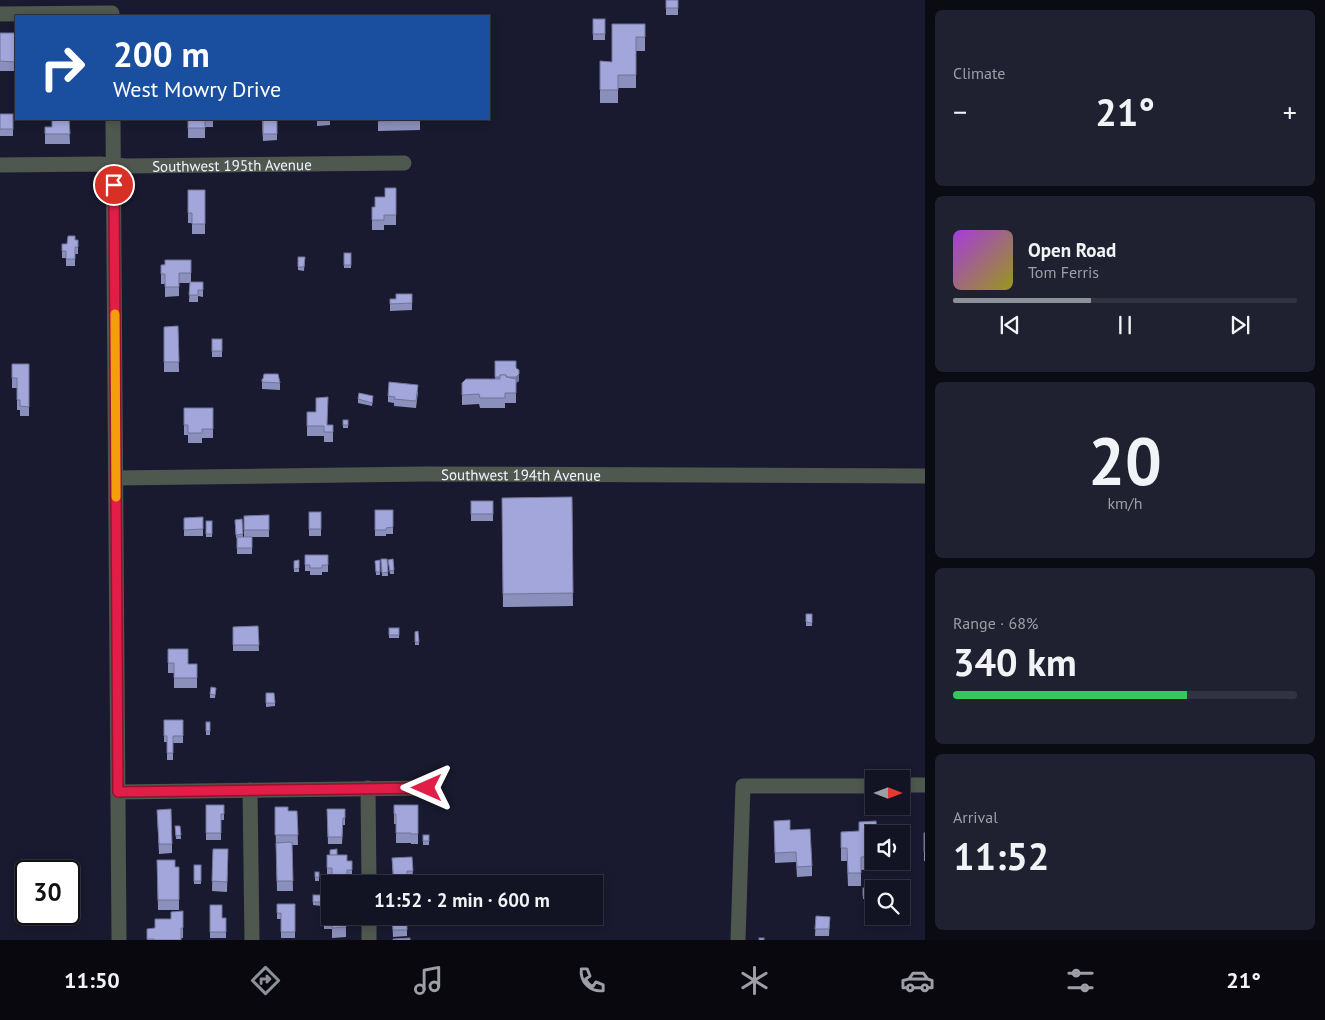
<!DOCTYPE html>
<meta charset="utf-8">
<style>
:root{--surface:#131423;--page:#202130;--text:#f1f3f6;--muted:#9d9ea6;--line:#323341;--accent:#8c9099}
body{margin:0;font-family:"PT Sans",sans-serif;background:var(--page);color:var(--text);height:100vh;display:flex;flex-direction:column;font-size:19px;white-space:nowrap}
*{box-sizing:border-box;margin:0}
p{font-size:16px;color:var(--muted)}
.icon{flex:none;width:28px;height:28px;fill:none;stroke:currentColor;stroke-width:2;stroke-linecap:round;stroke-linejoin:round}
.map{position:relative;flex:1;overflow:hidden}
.panel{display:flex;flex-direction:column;gap:10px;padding:10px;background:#0a0b13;width:400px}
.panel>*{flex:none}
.banner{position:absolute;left:15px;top:15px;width:475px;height:105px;border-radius:0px;box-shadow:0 2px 8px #0003,0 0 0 1px var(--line);background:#1a4fa0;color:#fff;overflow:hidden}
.needle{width:32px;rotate:90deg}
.fabs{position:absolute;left:865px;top:770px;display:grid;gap:10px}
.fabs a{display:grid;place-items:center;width:45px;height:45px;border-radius:0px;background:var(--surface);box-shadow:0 2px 8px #0003,0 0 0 1px var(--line);font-size:25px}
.speed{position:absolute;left:15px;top:860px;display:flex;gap:10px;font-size:25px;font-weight:700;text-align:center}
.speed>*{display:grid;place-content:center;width:65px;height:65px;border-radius:50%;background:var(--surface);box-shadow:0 2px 8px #0003,0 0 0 1px var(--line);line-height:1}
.speed .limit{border:2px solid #111;border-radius:8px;background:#fff;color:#111}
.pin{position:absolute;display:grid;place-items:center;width:42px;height:42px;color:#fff;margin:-21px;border:2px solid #fff;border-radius:50%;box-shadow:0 1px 5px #0007}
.me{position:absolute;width:55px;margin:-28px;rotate:270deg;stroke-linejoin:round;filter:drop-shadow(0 0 4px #0008)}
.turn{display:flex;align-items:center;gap:18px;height:105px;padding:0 15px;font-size:22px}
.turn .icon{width:65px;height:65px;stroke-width:2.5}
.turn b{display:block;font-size:35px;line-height:42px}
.big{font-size:38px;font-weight:700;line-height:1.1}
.panel .widget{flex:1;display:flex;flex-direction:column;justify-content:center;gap:8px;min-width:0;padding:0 18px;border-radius:8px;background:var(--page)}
.panel .dial{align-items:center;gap:0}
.dial b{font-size:65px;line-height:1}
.song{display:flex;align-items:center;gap:15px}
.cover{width:60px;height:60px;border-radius:8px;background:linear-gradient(135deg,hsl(280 70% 55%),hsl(60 70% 35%))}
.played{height:5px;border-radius:2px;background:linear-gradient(90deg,var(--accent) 40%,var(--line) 40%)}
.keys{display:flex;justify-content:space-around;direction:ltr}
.heat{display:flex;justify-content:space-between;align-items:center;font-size:28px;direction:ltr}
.charge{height:8px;border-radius:4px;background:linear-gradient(90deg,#34c759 68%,var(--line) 0)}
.trip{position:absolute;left:321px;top:875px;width:282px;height:50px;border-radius:0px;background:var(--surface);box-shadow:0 2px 8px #0003,0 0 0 1px var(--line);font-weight:700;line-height:50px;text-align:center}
.tabs{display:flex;height:80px;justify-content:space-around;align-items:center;background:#08080e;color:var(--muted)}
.tabs .icon{width:35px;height:35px}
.tabs .current{color:var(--accent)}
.tabs b{font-size:22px;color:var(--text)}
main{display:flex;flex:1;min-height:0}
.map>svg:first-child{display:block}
</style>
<main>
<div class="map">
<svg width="925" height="940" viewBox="0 0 925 940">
<rect width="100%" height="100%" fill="#191a2f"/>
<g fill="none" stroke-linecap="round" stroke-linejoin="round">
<g stroke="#4f584f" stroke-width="15">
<polyline points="0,14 112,13"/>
<polyline points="113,119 119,940"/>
<path id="s1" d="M0,165l100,-1 27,2 277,-3"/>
<path id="s2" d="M116,478l308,-4 501,2"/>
<polyline points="901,785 925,785"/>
<polyline points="368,788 369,884"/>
<polyline points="250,790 252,940"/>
<polyline points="118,792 427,788"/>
<polyline points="369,916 369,940"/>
<polyline points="738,940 743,786 874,786"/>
</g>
</g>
<g fill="#8b8fbb">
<rect x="666" y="0" width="12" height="15"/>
<rect x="593" y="19" width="12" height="21"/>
<polygon points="645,24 645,51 636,51 636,88 618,88 618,103 600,103 600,61 612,62"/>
<rect x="0" y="33" width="16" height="38"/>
<rect x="0" y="114" width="13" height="22"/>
<polygon points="69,119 70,144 45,144 45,127 52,127"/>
<polygon points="188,119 213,119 213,127 205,127 205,138 188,138"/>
<polygon points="262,119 277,119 277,140 263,141"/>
<polygon points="317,119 330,119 330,125 317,126"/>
<polygon points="378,119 420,119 420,130 378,131"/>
<polygon points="396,188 396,225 384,225 384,230 372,230 372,207 375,207 385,197"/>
<polygon points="188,190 205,190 205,234 192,234 192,223 188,223"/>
<polygon points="75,240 78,246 78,254 75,254 75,266 66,266 66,258 62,258 62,244 67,244"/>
<rect x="344" y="253" width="7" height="15"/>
<polygon points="305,257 304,271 298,270 298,267"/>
<polygon points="191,260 191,282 203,282 203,297 198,296 198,302 189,302 190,283 179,283 179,296 165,297 165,284 161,284 161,265"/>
<polygon points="412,294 412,310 390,311 390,299 396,299"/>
<polygon points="178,326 179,372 164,372 164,327"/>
<rect x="212" y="339" width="10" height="18"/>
<polygon points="495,361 516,368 519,381 516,383 516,403 505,403 505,408 480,408 479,404 462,405 462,383 495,379"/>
<polygon points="12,364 29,364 29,416 20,416 20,410 17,410 17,388 12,388"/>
<polygon points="262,379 280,383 280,390 262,389"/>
<polygon points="418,392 416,408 394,406 394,403 388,402 388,396"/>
<polygon points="358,399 373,400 372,406 358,403"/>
<polygon points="184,408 213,408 213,438 202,438 202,443 188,443 188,435 184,435"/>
<polygon points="307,412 327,425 333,425 333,442 324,442 324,436 307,436"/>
<rect x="343" y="420" width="5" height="8"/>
<polygon points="572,497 573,606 503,607 502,498"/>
<rect x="471" y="501" width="22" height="20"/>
<polygon points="375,510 393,510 393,534 386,534 386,536 375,536"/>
<rect x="309" y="512" width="12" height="24"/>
<polygon points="269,515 269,537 244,537 244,516"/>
<polygon points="203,517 203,536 184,536 184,518"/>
<polygon points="242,519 243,537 252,537 252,554 237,554 237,538 236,538 235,520"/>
<rect x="206" y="521" width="6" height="16"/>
<polygon points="305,555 328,555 328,572 322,572 322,575 310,575 310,571 305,571"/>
<polygon points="381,559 387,559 388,576 382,576"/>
<polygon points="393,559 394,574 390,574 388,560"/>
<polygon points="299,560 299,572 294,572 294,561"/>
<polygon points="380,560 380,575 376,575 375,561"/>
<rect x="806" y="614" width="6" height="12"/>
<polygon points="258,626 259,651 233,651 233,627"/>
<rect x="389" y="628" width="10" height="10"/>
<polygon points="418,631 419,645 415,645 415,632"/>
<polygon points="168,649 188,664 197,664 197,688 174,688 174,673 168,673"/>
<polygon points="216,688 215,698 210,698 210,694"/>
<polygon points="266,693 275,703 275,706 266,707"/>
<polygon points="164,720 183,720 183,743 173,743 173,760 167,760 167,742 164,742"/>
<rect x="206" y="722" width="4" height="13"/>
<polygon points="206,805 224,805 224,820 221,820 221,840 206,840"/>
<polygon points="394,805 418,805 418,844 411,844 411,843 396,843 396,824 394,824"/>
<polygon points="275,807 288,811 297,811 298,845 292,845 293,891 277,891"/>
<polygon points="327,809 345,809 345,825 343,825 342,844 328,844"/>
<polygon points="157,810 172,844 172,853 159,854"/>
<polygon points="774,821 790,830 812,866 812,876 797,877 796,862 775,863"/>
<polygon points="175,826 180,826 181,839 176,839"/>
<polygon points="841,832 874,834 874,861 886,861 886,864 879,864 879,869 861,870 861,886 848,886 847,861 841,861"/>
<rect x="924" y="833" width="1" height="28"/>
<rect x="423" y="835" width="6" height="10"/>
<polygon points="213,849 228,849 227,892 212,891"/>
<polygon points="327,855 337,855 347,861 352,861 352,880 347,880 347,884 332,884 332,878 327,878"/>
<polygon points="412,857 413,877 407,877 407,884 393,884 392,858"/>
<polygon points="157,860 175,867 179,867 179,910 158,910"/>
<rect x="194" y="865" width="7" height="19"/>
<rect x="315" y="872" width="4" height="9"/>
<rect x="863" y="888" width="4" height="11"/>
<polygon points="313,895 321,895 321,906 313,905"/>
<polygon points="324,900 346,916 346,937 332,938 332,929 324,929"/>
<polygon points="277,904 295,904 295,938 281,938 281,919 277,919"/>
<polygon points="210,905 222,918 226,918 226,938 210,938"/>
<polygon points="183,911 183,938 181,938 181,940 147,940 147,929 155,928"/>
<polygon points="392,916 407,916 407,936 393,937"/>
<polygon points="816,916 830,917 829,936 815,936"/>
</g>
<polygon fill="#717499" points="519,374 519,381 516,383 516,377"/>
<g fill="#a2a6da" stroke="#717499">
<rect x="666" y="0" width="12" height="8"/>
<rect x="593" y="19" width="12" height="15"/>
<polygon points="612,24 645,24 645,37 636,37 636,75 618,75 618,90 600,90 600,61 612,62"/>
<polygon points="0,33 16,33 16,62 0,61"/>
<rect x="0" y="114" width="13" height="15"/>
<polygon points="52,119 69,119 70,134 45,134 45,127 52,127"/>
<rect x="188" y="119" width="17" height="9"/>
<rect x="263" y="119" width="14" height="15"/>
<polygon points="378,119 420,119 420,120 378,121"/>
<polygon points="385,188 396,188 396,215 384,215 384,220 372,220 372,207 375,207 375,197 385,197"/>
<polygon points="188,190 205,190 205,224 192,224 192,213 188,213"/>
<polygon points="68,236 75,236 75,240 78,240 78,247 75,247 75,259 66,259 66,251 62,251 62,244 67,244"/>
<rect x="344" y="253" width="7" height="12"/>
<polygon points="298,257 305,257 304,267 298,267"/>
<polygon points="165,260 191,260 191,273 179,273 179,287 165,287 165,274 161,274 161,265 165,265"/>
<polygon points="190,282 203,282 203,290 198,290 198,295 189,295"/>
<polygon points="396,294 412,294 412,303 390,304 390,299 396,299"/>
<polygon points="178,326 179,362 164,362 164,327"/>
<rect x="212" y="339" width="10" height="12"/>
<polygon points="495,361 516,361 516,368 519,370 519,374 516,377 506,377 506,375 500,375 500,377 495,377"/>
<polygon points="12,364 29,364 29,407 20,406 20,400 17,400 17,378 12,378"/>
<polygon points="264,374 278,374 280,383 262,382 262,379 263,379"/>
<polygon points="500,375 506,375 506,377 516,379 516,393 505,393 505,398 480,398 479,394 462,395 462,383 466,379 500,379"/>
<polygon points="389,382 418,385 416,401 394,399 395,397 388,396"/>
<polygon points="359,393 373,396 372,403 358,399"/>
<polygon points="328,397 327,425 333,425 333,432 324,432 324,426 307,426 307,412 316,412 316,398"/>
<polygon points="184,408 213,408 213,429 202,429 202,433 188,433 188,425 184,425"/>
<rect x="343" y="420" width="5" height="5"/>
<polygon points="572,497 573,593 503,594 502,498"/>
<rect x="471" y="501" width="22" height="13"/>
<polygon points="375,510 393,510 393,527 386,528 386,530 375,530"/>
<rect x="309" y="512" width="12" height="17"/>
<polygon points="269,515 269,530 244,530 244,516"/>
<polygon points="203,517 203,529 184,530 184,518"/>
<polygon points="242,519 243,534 236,535 235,520"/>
<rect x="206" y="521" width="6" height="13"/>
<rect x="237" y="537" width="15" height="11"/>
<polygon points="305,555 328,555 328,565 322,565 322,568 310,568 310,565 305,565"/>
<polygon points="381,559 387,559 388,572 382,573"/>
<polygon points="393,559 394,570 390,571 388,560"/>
<polygon points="299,560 299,568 294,569 294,561"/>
<polygon points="380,560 380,572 376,572 375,561"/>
<polygon points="806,614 812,614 812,623 806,622"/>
<polygon points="258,626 259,645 233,645 233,627"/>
<rect x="389" y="628" width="10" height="7"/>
<polygon points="418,631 419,642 415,642 415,632"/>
<polygon points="168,649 188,649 188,664 197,664 197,678 174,678 174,663 168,663"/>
<polygon points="211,687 216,688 215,695 210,694"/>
<polygon points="266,693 274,693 275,703 266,703"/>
<polygon points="164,720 183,720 183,736 173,736 173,753 167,753 167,736 164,736"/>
<rect x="206" y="722" width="4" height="9"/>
<polygon points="206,805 224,805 224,814 221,814 221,833 206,833"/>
<polygon points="394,805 418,805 418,834 411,834 411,833 396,833 396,814 394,814"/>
<polygon points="275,807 288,807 288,811 297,811 298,835 275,835"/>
<polygon points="171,809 172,844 159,844 157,810"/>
<polygon points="327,809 345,809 345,818 343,818 342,837 328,837"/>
<polygon points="790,820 790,830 810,829 812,866 797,867 796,852 775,853 774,821"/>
<polygon points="876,821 877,830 885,829 885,834 874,834 874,856 861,857 861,873 848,873 847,848 841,848 841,832 859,831 859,822"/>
<polygon points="175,826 180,826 181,835 176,836"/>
<rect x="924" y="833" width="1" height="18"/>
<rect x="423" y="835" width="6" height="6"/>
<polygon points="292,842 293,881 277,881 276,843"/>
<polygon points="213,849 228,849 227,882 212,881"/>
<polygon points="337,849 337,855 330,855 330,850"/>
<polygon points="327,855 347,855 347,861 352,861 352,870 347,870 347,881 332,881 332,868 327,868"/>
<polygon points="412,857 413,871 407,871 407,883 394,883 392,858"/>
<polygon points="157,860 175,860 175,867 179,867 179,900 158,900"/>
<rect x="194" y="865" width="7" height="16"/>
<rect x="315" y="872" width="4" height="5"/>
<rect x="863" y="888" width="4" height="8"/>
<rect x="313" y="895" width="8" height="7"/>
<polygon points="324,900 330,900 330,916 346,916 346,927 332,928 332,919 324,919"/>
<polygon points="277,904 295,904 295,932 281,932 281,913 277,913"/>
<polygon points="210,905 222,905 222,918 226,918 226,932 210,932"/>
<polygon points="183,911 183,928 181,928 181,940 154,940 154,939 147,939 147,929 155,928 155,919 171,919 171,912"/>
<polygon points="392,916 407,916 407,930 393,930"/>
<polygon points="816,916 830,917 829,929 815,929"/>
<polygon points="410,938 410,940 393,940 393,939"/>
<rect x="759" y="938" width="5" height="2"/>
</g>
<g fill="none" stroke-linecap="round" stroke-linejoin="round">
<g stroke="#92132f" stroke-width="12">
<polyline id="route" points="114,185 118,792 427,788"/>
</g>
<use href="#route" stroke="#e11d48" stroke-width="9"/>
<polyline stroke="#f59e0b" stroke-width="9" points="115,314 116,497"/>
</g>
<g text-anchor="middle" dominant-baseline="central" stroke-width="5" stroke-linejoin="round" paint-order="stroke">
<g font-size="15" fill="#f1f3ff" stroke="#101125">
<text stroke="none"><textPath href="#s1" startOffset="232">Southwest 195th Avenue</textPath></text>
<text stroke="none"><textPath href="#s2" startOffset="405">Southwest 194th Avenue</textPath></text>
</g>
</g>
</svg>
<div class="fabs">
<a><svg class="needle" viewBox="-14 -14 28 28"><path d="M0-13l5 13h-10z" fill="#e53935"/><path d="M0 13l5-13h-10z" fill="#9d9ea6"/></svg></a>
<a><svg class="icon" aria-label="sound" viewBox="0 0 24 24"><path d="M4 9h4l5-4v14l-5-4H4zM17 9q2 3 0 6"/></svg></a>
<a><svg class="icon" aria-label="search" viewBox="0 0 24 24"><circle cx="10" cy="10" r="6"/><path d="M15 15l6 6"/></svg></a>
</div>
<div class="speed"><div class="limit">30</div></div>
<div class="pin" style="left:114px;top:185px;background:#d93025"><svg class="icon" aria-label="arrive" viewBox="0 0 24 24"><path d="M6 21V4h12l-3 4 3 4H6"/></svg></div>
<svg class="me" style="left:427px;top:788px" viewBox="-20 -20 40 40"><path d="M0-17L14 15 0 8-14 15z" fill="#e11d48" stroke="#fff" stroke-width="4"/></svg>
<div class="trip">11:52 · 2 min · 600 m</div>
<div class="banner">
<div class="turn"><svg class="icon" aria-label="right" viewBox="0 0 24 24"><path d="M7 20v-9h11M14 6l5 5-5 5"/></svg><div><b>200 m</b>West Mowry Drive</div></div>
</div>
</div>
<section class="panel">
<div class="widget"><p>Climate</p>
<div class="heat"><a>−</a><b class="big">21°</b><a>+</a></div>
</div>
<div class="widget">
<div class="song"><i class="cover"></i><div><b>Open Road</b><p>Tom Ferris</p></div></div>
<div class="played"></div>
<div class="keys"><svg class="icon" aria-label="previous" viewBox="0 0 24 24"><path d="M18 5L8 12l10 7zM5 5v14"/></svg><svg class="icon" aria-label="pause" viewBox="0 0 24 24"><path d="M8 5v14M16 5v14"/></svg><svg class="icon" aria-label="next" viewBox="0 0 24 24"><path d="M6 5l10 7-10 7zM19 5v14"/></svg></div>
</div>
<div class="widget dial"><b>20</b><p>km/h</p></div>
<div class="widget"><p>Range · 68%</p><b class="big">340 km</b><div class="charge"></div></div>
<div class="widget"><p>Arrival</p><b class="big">11:52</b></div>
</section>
</main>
<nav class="tabs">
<b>11:50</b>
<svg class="icon current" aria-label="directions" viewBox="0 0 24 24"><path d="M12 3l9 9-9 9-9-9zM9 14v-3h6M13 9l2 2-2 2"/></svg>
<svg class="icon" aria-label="music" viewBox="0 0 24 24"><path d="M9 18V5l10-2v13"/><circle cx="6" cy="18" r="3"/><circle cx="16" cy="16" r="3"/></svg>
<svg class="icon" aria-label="phone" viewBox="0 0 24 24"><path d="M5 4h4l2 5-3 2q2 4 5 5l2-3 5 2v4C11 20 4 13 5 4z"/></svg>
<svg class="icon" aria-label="climate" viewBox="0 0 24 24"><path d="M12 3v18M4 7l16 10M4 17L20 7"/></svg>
<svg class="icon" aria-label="car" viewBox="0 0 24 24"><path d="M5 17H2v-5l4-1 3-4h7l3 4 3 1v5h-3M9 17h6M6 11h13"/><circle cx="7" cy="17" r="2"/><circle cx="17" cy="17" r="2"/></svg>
<svg class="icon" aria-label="filters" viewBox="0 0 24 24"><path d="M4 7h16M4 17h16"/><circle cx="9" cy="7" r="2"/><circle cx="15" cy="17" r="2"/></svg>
<b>21°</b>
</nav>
